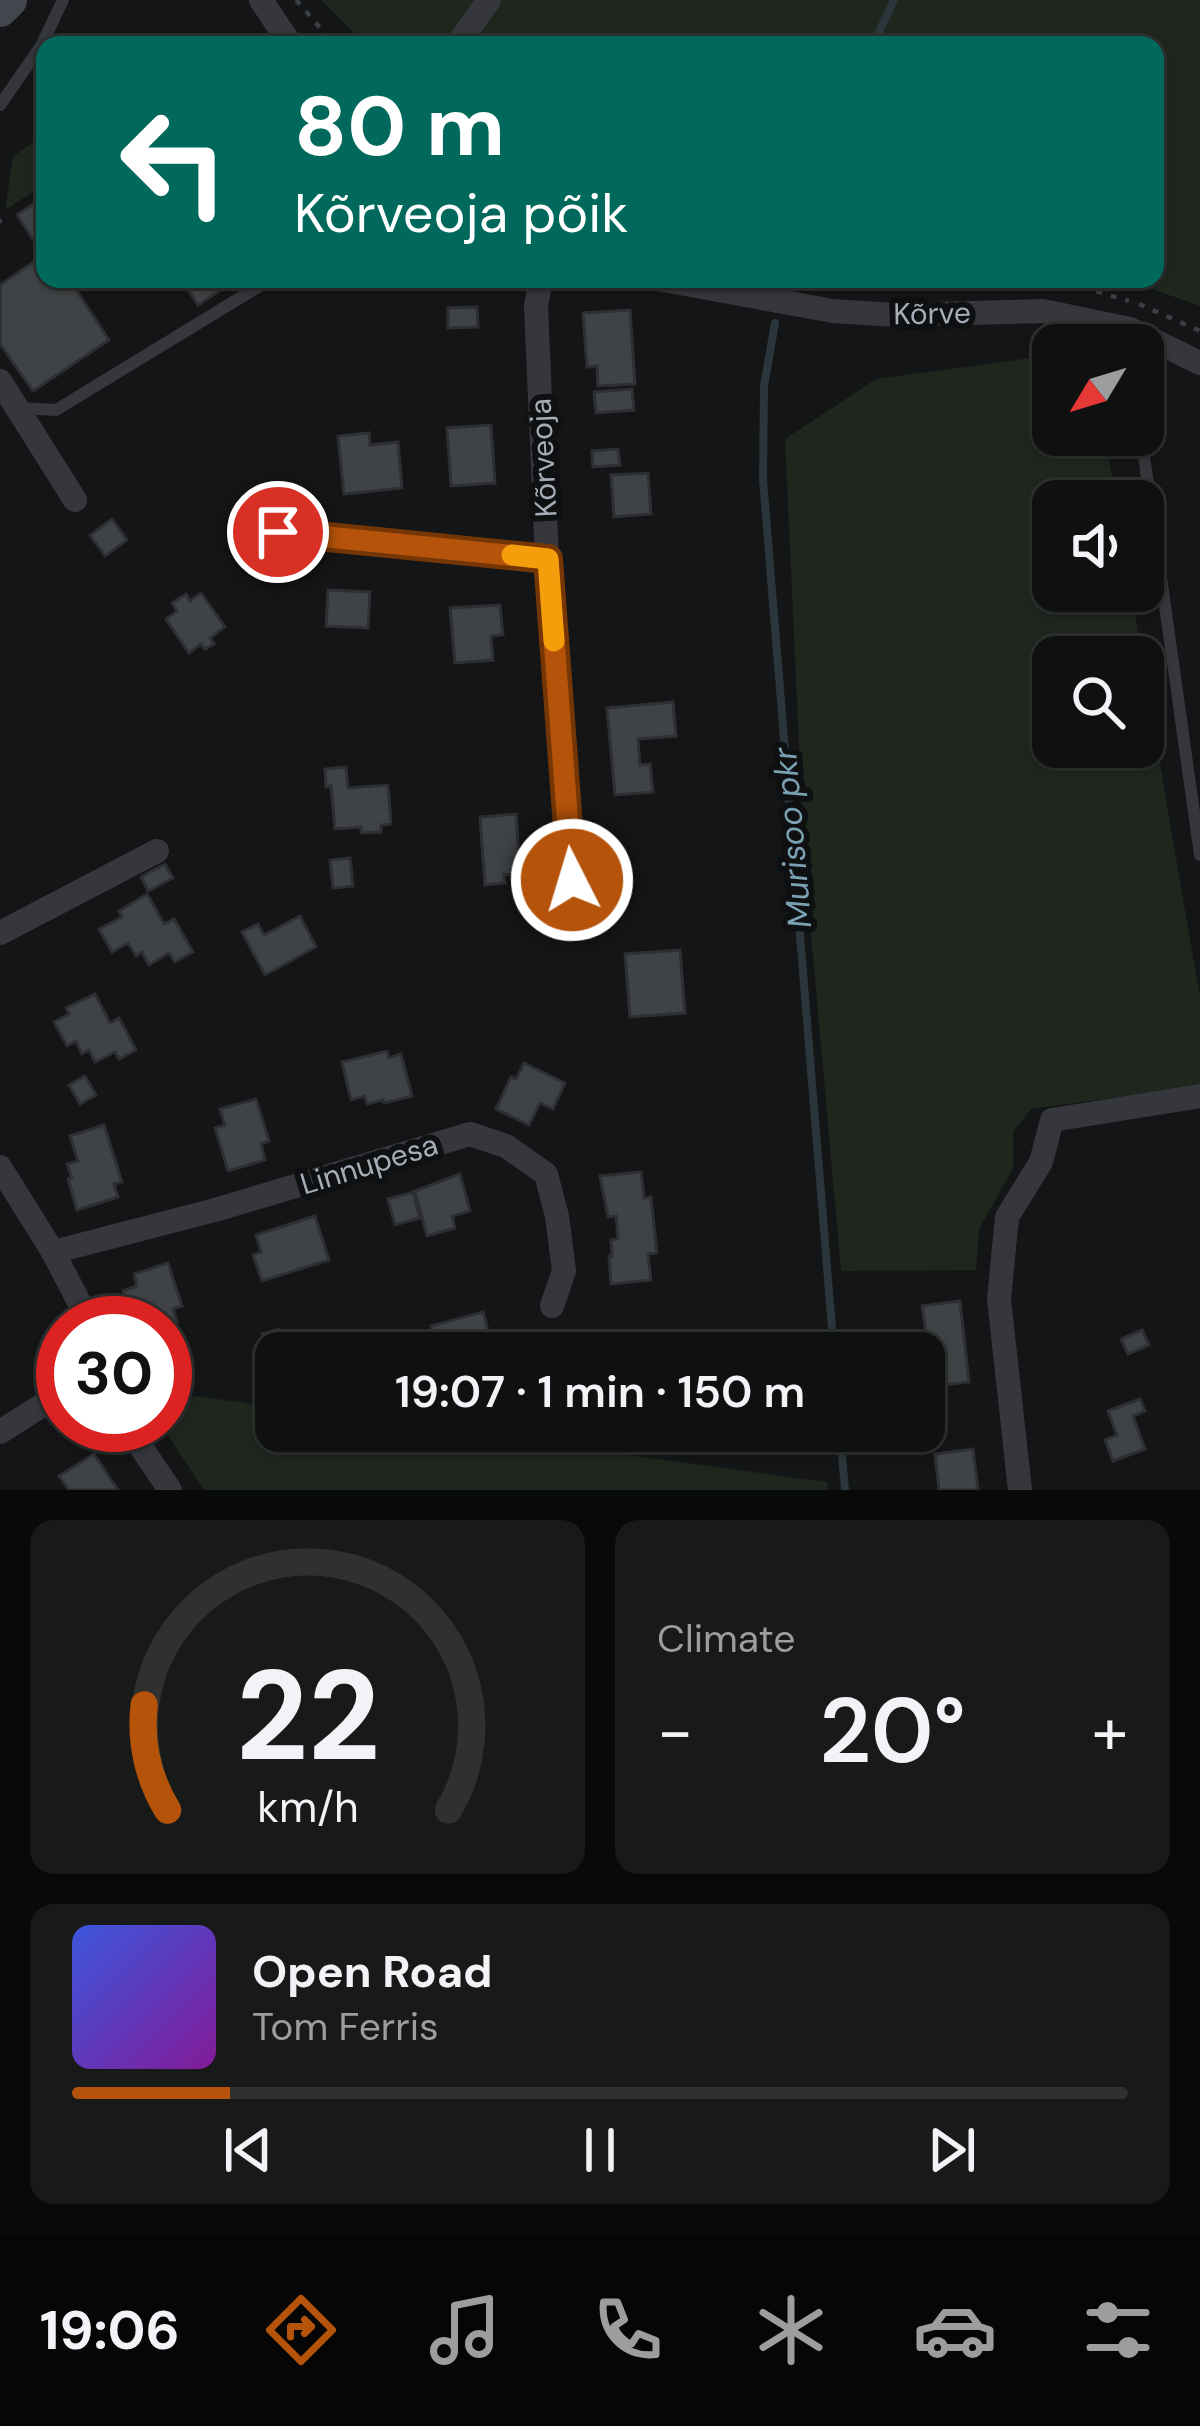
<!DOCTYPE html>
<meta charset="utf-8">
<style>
:root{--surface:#0f1010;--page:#181919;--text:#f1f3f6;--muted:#9b9d9f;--line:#2f3030;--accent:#b45309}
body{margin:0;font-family:"DM Sans",sans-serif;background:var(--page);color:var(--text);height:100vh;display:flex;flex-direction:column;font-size:45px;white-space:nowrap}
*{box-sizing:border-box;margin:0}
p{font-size:39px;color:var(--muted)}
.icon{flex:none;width:66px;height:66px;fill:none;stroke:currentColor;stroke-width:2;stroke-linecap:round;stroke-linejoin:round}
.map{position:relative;height:1490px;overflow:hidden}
.side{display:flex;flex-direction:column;gap:30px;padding:30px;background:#080909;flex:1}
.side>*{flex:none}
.banner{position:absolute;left:36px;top:36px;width:1128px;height:252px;border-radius:24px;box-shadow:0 3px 9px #0004,0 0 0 3px var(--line);background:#00695c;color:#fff;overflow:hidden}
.needle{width:78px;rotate:232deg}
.buttons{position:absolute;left:1032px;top:324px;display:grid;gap:24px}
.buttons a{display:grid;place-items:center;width:132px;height:132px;border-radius:24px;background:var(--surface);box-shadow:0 3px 9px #0004,0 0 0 3px var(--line);font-size:60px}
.speed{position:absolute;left:36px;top:1296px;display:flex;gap:24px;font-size:60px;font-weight:700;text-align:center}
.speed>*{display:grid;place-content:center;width:156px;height:156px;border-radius:50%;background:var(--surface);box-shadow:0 3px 9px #0004,0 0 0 3px var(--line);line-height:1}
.speed .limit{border:18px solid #d22;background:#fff;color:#111}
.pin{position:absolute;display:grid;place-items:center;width:102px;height:102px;color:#fff;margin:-51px;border:6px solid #fff;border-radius:50%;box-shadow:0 3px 12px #0007}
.me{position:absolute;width:132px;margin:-66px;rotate:355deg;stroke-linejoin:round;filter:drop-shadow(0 0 9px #0008)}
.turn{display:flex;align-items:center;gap:42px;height:252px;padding:0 60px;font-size:54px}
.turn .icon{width:156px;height:156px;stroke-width:2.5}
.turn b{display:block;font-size:84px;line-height:102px}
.big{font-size:90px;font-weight:600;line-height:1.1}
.side .card{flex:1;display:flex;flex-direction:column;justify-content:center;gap:18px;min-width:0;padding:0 42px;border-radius:24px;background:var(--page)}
.side .dial{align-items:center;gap:0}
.dial svg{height:312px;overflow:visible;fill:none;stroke:var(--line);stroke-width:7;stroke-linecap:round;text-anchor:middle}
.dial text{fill:var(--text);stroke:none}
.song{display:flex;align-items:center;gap:36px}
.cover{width:144px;height:144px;border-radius:18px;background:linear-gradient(135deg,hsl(230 70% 55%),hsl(290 70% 35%))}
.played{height:12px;border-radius:6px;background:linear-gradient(90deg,var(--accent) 15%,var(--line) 15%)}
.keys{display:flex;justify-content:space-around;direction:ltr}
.heat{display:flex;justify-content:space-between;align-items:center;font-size:66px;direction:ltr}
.side .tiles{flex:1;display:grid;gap:30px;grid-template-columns:1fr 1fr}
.card:last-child{grid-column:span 2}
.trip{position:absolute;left:255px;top:1332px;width:690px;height:120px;border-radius:24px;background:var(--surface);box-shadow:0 3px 9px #0004,0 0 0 3px var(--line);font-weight:600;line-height:120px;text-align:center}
.tabs{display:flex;height:192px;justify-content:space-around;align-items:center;background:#060606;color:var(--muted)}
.tabs .icon{width:84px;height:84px}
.tabs .current{color:var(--accent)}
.tabs b{font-size:54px;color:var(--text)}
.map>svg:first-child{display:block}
</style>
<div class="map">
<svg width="1200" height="1490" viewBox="0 0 1200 1490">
<rect width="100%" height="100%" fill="#141516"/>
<g fill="#1e261e">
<polygon points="321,0 1200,0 1200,306 1132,282 1105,279 1155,279 1155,45 366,45"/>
<polygon points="45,135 45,184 5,210 13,156"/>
<polygon points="1053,355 1053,435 1105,435 1116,501 1053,501 1053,591 1131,591 1142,657 1053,657 1053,747 1143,747 1143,666 1200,997 1200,1086 1031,1109 1013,1132 1013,1169 979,1229 976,1270 841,1271 804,855 785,439 876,379"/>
<polygon points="165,1392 276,1407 276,1431 451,1431 827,1482 828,1490 204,1490 161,1425 165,1425"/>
</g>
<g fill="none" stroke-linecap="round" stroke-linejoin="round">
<g stroke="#2a363b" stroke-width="8">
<polyline points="873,45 894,0"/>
<polyline points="775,323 764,386 763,480 834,1353"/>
<polyline points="840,1431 845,1490"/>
</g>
</g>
<g fill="#404346" stroke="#2e2f32" stroke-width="3">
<polygon points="45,196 45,252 42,253 17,215"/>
<polygon points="45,254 45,279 69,279 109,340 33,391 0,344 0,285"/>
<polygon points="181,279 237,279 198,305"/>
<polygon points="427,279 506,279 502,286 430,284"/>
<polygon points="477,307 478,327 448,328 448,308"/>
<polygon points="630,310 635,384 598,386 597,366 587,367 583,313"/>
<polygon points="632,389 634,410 596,413 594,392"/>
<polygon points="491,425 495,483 451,486 447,428"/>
<polygon points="369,433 370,445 398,442 402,488 344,494 338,436"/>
<polygon points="618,449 620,465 593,467 592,451"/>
<polygon points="648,473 651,514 614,517 611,475"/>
<polygon points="112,519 127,540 105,556 90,535"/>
<polygon points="328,590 370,592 368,628 326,626"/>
<polygon points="201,593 225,627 210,638 214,644 205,649 201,644 189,653 166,619 177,611 172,603 186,594 190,601"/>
<polygon points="500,605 503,635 491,636 493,660 455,663 450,608"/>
<polygon points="673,702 676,736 638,739 640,765 650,764 653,792 615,795 607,708"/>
<polygon points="346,767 348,788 388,785 391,824 381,825 381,832 361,833 361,827 335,829 331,786 326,787 325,769"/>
<polygon points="516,814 520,874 504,875 505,883 485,885 480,817"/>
<polygon points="350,858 353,886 333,888 330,860"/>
<polygon points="165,864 173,878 148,891 141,877"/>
<polygon points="147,894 164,924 174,919 193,952 175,962 169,953 149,965 142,952 136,956 128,943 112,952 99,929 122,917 119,911"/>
<polygon points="300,916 316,947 265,975 242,932 258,924 264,935"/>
<polygon points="680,950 685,1013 630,1017 625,954"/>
<polygon points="95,994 110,1023 119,1018 136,1050 119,1059 115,1052 95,1062 89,1050 82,1054 76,1041 67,1046 54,1022 69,1014 66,1008"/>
<polygon points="387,1051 389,1058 401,1054 412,1096 384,1103 383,1100 367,1104 365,1096 351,1100 342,1062"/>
<polygon points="524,1063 565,1083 553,1109 540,1103 529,1125 496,1109 511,1077 516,1079"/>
<polygon points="85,1076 96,1095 80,1104 69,1085"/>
<polygon points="256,1099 269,1141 261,1144 265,1160 228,1171 215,1128 225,1125 220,1109"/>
<polygon points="104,1125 122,1182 114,1184 118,1197 77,1210 68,1179 72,1178 67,1164 78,1161 70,1136"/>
<polygon points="641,1172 644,1198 651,1197 657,1253 648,1254 651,1280 611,1284 609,1256 612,1256 611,1240 618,1239 616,1216 608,1217 600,1176"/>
<polygon points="460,1174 470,1211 452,1216 455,1228 427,1236 415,1191"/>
<polygon points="413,1192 420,1218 395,1225 388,1199"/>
<polygon points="315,1216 329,1260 262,1281 253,1255 261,1252 256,1235"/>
<polygon points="168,1263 182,1306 173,1309 177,1322 165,1326 165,1323 134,1323 123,1291 137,1286 134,1274"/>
<polygon points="960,1301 969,1382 934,1386 922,1306"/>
<polygon points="483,1312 493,1349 480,1353 439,1353 431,1326"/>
<polygon points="279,1329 286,1353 276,1353 274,1373 262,1334"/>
<polygon points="1142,1330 1149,1345 1128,1354 1121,1339"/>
<polygon points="1140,1399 1145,1411 1133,1416 1145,1449 1113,1461 1105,1440 1117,1435 1108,1411"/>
<polygon points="973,1449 978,1490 939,1490 935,1454"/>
<polygon points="94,1454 118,1490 69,1490 59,1476"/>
</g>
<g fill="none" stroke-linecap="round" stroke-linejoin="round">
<g stroke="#3b3e43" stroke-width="4.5" stroke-dasharray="6 9" stroke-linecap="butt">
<polyline points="296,0 335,45"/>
<polyline points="0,221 2,221"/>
<polyline points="844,279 893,286 1035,284"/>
<polyline points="1052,285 1085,288 1129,301"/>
<polyline points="1139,304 1200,331"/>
</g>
<g stroke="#35373c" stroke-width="12">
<polyline points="0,105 41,46 63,0"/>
<polyline points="18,408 56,410 271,279"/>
<polyline points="1141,435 1200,855"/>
</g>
<g stroke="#35373c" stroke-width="24">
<polyline points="261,0 291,45"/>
<polyline points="457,45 489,0"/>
<polyline points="541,279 536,306 547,559 575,925"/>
<polyline points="658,279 833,311 895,315 1043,311 1130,329 1200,363"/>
<polyline points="0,381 75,500"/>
<polyline points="278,532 547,559"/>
<polyline points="0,933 157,851"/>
<polyline points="0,1167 53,1252 90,1323"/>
<polyline points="53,1252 215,1210 470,1134 506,1146 546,1174 557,1216 564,1271 552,1306"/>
<polyline points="126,1425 170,1490"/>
<polyline points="0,1432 63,1392"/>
<polyline points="1020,1490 999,1299 1007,1217 1041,1162 1052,1120 1200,1096"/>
</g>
<polyline stroke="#43464c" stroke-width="36" points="0,9 9,0"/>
</g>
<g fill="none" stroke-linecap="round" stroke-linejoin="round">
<g stroke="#753606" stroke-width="30">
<polyline id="route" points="278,532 548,559 572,880"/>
</g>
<use href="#route" stroke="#b45309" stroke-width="21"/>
<polyline stroke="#f59e0b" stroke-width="21" points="512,555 548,559 554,641"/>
</g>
<g text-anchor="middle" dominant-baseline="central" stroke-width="12" stroke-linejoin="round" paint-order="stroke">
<g font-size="30" fill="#a6adb7" stroke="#0f1011">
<text transform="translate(932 313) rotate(-1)">Kõrve</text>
<text transform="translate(543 458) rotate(-93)">Kõrveoja</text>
<text transform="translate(369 1164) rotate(-17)">Linnupesa</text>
</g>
<g font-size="33" font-style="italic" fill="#7ba1b3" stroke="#0f1011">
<text transform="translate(792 838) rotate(-95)">Murisoo pkr</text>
</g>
</g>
</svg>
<div class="buttons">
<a><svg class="needle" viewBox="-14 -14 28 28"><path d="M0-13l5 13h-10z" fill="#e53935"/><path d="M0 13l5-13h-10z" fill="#9b9d9f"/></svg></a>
<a><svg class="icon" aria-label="sound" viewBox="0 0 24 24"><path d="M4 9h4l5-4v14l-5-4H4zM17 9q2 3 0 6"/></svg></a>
<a><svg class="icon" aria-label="search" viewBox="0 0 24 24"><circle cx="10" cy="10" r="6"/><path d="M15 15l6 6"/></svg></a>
</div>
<div class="speed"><div class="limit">30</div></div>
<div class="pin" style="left:278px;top:532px;background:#d93025"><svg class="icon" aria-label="arrive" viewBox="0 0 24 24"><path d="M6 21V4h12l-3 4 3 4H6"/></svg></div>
<svg class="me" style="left:572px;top:880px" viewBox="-20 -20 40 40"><circle r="17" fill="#b45309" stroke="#fff" stroke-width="3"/><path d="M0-11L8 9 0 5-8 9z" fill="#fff"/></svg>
<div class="trip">19:07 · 1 min · 150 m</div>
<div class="banner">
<div class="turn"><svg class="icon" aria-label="left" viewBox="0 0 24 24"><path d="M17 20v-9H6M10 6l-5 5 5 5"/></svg><div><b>80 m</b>Kõrveoja põik</div></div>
</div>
</div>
<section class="side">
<div class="tiles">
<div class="card dial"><svg viewBox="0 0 100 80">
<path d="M14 69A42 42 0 1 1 86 69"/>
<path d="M14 69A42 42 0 0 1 8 42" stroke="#b45309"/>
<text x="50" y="56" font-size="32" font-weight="700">22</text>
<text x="50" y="72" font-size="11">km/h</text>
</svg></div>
<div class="card"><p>Climate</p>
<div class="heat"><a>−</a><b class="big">20°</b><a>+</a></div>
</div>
<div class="card">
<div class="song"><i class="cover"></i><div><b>Open Road</b><p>Tom Ferris</p></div></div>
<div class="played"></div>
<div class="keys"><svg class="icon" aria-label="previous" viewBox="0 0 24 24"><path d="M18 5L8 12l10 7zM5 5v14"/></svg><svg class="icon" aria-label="pause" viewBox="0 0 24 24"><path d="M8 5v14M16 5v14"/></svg><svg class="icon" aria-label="next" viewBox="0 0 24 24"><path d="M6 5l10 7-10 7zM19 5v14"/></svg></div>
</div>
</div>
</section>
<nav class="tabs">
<b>19:06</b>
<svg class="icon current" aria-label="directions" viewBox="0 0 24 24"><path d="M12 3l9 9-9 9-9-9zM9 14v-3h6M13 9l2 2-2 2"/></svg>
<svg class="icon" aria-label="music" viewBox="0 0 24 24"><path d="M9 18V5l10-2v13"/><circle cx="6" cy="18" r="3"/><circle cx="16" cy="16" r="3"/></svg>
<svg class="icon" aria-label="phone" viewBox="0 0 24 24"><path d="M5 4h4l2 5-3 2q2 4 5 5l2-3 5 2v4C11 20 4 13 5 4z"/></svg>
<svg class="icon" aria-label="climate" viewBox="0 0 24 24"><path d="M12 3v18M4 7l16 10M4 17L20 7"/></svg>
<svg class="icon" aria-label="car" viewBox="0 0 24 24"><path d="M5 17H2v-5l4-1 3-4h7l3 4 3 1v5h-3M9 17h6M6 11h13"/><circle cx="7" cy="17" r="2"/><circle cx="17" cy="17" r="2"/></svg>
<svg class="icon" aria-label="filters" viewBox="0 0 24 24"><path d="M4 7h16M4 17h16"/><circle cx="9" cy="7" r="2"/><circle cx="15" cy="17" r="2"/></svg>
</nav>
